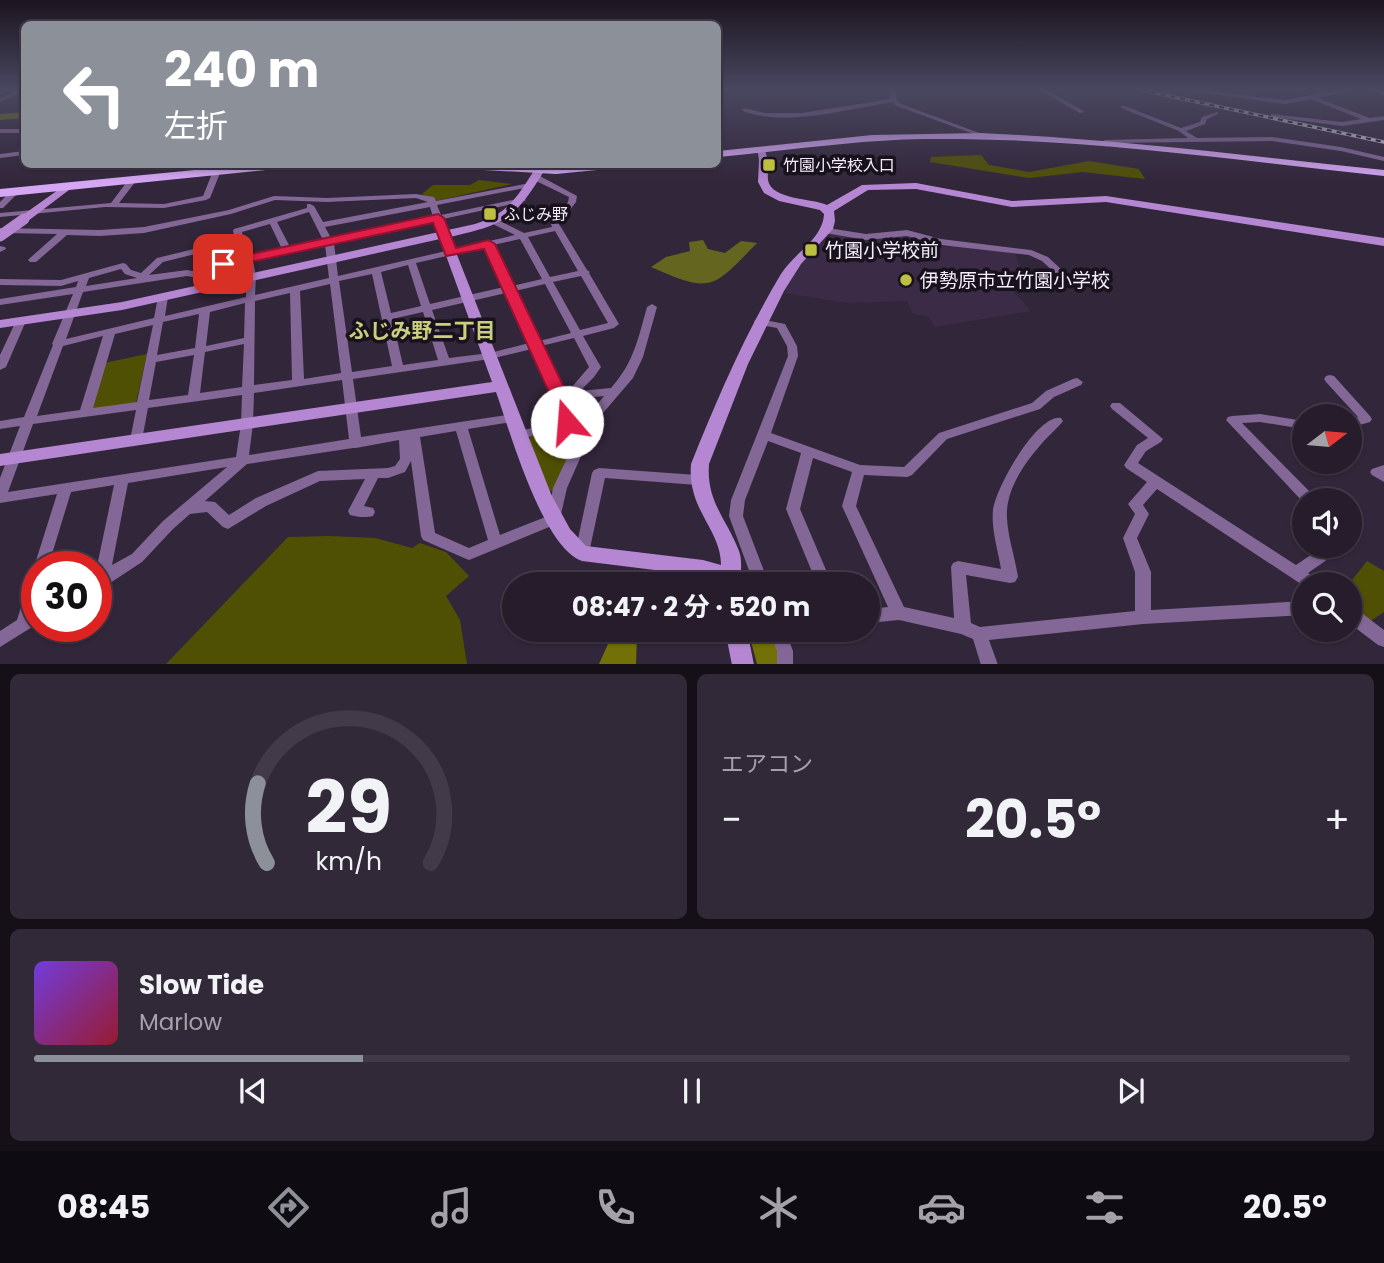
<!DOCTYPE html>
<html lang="ja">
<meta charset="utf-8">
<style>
:root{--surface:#261c2c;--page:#322938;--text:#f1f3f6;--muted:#a4a1a9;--line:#423a48;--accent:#8c9099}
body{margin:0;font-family:Poppins,"Noto Sans JP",sans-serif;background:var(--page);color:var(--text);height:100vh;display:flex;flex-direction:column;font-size:26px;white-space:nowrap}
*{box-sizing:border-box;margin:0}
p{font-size:23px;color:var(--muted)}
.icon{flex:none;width:38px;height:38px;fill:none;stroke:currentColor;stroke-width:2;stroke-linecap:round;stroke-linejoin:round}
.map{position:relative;height:664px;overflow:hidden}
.sheet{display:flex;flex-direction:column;gap:10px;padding:10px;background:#150f18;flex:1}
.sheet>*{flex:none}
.banner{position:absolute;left:21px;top:21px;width:700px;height:147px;border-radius:10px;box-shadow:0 2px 5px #0004,0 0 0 2px var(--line);background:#8c9099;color:#fff;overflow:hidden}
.needle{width:46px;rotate:74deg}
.fabs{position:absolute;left:1292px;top:404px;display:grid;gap:14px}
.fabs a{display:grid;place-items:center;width:70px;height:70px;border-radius:50%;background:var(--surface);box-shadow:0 2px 5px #0004,0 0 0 2px var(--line);font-size:35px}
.speed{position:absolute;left:21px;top:551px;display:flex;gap:14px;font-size:35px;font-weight:700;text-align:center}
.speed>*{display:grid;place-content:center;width:91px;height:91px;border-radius:50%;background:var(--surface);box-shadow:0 2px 5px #0004,0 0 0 2px var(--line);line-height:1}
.speed .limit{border:10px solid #d22;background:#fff;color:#111}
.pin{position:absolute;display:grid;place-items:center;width:60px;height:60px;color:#fff;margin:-30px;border-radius:14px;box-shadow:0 4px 10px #0006}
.me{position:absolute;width:77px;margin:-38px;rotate:342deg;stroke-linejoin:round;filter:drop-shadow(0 0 5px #0008)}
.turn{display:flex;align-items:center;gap:24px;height:147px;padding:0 28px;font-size:32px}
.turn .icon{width:91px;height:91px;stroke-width:2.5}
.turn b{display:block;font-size:49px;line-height:60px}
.big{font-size:52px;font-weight:700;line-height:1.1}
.sheet .tile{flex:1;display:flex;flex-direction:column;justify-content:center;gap:10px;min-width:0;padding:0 24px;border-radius:10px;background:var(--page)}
.sheet .dial{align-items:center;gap:0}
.dial svg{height:182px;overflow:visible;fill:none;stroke:var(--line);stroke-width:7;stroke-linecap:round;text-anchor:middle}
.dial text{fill:var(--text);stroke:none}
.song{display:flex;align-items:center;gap:21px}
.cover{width:84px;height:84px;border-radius:10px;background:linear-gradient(135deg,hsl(260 70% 55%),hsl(350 70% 35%))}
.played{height:7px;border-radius:4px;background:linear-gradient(90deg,var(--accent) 25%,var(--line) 25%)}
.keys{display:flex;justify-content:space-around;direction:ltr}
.heat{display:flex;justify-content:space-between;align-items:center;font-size:38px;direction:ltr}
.sheet .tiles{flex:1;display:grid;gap:10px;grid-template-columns:1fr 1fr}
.tile:last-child{grid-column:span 2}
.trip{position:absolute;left:502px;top:572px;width:378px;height:70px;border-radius:35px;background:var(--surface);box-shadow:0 2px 5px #0004,0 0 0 2px var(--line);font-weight:700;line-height:70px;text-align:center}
.menu{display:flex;height:112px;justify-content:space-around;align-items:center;background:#0f0b12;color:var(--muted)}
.menu .icon{width:49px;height:49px}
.menu .current{color:var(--accent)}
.menu b{font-size:32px;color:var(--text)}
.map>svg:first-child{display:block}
</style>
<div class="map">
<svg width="1384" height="665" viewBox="0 0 1384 665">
<rect width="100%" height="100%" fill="#32263a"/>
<g fill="#3b2b46">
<polygon points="1204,90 1331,90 1274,99"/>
<polygon points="831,234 867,238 907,235 944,247 956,245 1015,253 1023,276 1020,284 1013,291 1031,311 935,327 928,316 913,314 907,301 848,303 784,293 801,262"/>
</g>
<g fill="#505004">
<polygon points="981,155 989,165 1029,172 1089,161 1139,169 1145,179 1083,172 1029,178 930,162 931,157"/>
<polygon points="479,180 512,184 435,201 422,194 433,185 470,185"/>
<polygon points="147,354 136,403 92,409 104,363"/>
<polygon points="569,422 585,425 557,492 547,490 529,440 531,434"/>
<polygon points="329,536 375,538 412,548 420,543 446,552 469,576 446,596 460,620 467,664 166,664 288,537"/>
<polygon points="1367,561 1384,571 1384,612 1369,622 1349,608 1349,584"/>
</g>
<path fill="#64651f" d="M703,240l5,9 17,4 16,-12 16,2c-45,46 -45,51 -106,24l15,-10 24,-6 -1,-9z"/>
<g fill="#717108">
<polygon points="748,630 771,630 779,651 780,664 757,664"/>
<polygon points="613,633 637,635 636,664 599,664"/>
</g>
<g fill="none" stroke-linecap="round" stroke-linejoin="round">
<g fill="#717108" fill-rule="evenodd">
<polygon points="0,90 9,90 0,94"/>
<polygon points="24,112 24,118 0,120 0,114"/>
</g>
<g fill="#836796" fill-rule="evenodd">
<polygon points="17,90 24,92 0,102 0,98"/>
<path d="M890,90h6v9l5,5 89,33 -5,1 -88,-32 -5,-4c-42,7 -113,26 -151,8l3,-2 21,5h37l88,-14z"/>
<polygon points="1039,90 1047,90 1085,112 1080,113"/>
<polygon points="1181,90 1202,90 1285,100 1337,90 1351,90 1317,98 1370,118 1384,116 1384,120 1342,126 1273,117 1271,116 1271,114 1342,122 1361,119 1311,99 1285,104"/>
<polygon points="1371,90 1384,91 1384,95 1372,91"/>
<polygon points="1121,106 1125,106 1181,128 1200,122 1202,117 1218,112 1218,114 1207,119 1205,124 1186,131 1197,138 1272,137 1341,147 1384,157 1384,161 1341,151 1272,141 1103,143 1102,142 1105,140 1188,138 1179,131 1121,108"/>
<rect x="0" y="129" width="24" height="4"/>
<polygon points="24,151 24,155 0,158 0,154"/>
<polygon points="213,171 220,173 210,198 206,200 164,208 105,207 0,217 0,213 111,203 129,179 132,179 136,181 119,203 164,204 203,196"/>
<path d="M532,175h6l39,21 -1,6 -17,22 28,46 3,2 -1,1 30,51 -5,4 -31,8 18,31 -7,10 -14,14 31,-3c23,-26 27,-49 36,-81l5,-3 5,3 -14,50 -10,21 -36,42 -30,68 -8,35 -85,35 -5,2 -5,-2 -41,-18 -2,-4 -10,-75 -6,11 -17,6h-10l-14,28 9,2 2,4 -2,4c-7,2 -16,1 -23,-1l-2,-4 17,-32 -45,2 -54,25 -38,23 -5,-2 -16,-15 -17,2 -17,15 -31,33 -35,23 -11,4v-18l18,-86 -43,7 -23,75h-11l-1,4 -2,-4 23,-73 -57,9v-25l20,-52 -20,3v-8l24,-4 29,-72 -1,-1 21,-50 -73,11v-6l76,-12 2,-6 -17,5 -61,-1v-6l61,1 62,-17 3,1 5,6 10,3 16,-15 78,-19 -2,-8 1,-2 73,-21v-4h3l4,2 9,16 105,-20 -12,-4 -89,4 -52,-2 -44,14 -87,19 -44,3 -33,-1 -31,27h-6l-2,-2 2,-2 27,-24 -54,-1 -3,-1v-4l100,2 44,-3 85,-17 45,-14 53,2 89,-4 18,3 2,4 94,-18 4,2 -4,2 -93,18 4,10 81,-17 4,2 -4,2 -79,17 5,16 -1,2h-6l-6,-16 -101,22 4,33 177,-41 -22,-11 -1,-2 4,-3 28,14 28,-6 -1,-3 17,-22 1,-5 -37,-18zM430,207l3,10 -102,21 -6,-11zM309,212l14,28 -33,7 -13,-25zM270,224l12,25 -30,6 -8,-12 -2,-11zM555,231l23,40 -28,6 -22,-40zM520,239l22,40 -30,7 -19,-41zM236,244l7,8v5l-23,5 -23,10 -10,-2 -38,5 14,-13zM325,245l4,33 -74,17 1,-18 -3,-17zM485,247l19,40 -74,17 -14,-41zM244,262l2,15v20l-81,19 3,-19 -5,-3 -5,3 -4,21 -88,21 17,-47 104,-16 11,2 28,-12zM408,265l13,41 -30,7 -10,-41zM121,269l4,5 12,4 -51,8 3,-8zM372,274l20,92 -40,6 -13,-91zM581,276l27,47 -28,7 -27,-48zM330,284l11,89 -37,6 -4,-88zM545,284l26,49 -32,8 -24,-50zM290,293l2,87 -38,5 1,-84zM506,293l23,50 -39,10 -41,5 -17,-48zM245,303l-1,35 -38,8 4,-34zM423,312l15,48 -35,5 -11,-46zM199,314l-4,34 -38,7 6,-33zM153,325l-16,77 -44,6 22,-74zM103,336l-23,74 -43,6 26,-70zM574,338l15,29 -24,28 -24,-49zM244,344l-2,43 -42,6 5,-41zM532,349l29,62v9l-44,12 -2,3 2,3 4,1 50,-14c4,-7 2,-18 4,-26l29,-3 -18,22 -33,70 -5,28 -48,19 -32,-106 50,-8 2,-3 -2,-3 -4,-1 -153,23 -8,-58 137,-20zM194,355l-6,40 -39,5 7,-38zM342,380l7,59 -100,16 4,-31 1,-31zM242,395l-1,29 -5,33 -228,35 25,-68 103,-14 -6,30 2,3h8l2,-3 6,-32zM456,431l32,109 -19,8 -34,-15 -15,-96zM399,440l1,19 -5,7 -7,2 -70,3 -62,27 -27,17 -14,-13 -10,-1 42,-37 106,-16h3zM227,467l-64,54 -31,33 -20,11 16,-82z"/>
<polygon points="12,190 18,190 19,192 3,208 0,208 0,202"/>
<polygon points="828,228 866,234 907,230 941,239 1031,250 1048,257 1064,272 1059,275 1056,274 1042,261 1029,255 941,245 907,236 866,240 825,233 825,229"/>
<polygon points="0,246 5,247 6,249 0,252"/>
<polygon points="21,318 26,321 6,367 0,370 0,355 16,321"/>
<path d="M759,319l26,5 12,22 1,10 -27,77 89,32 44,2 35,-34 93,-30 14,-12 27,-12 4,-1 6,4 -2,3 -27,12 -14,12 -93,30 -35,36 -5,2 -43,-2 -8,31 48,101 50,11 -3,-51 2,-4 5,-2 43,8c-3,-19 -10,-40 -8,-59 3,-23 44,-96 68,-92l2,3c-5,7 -13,13 -19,20 -18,20 -39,48 -37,77 1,20 8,39 11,59l-3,5 -5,1 -44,-8 5,48 9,4 155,-16v-39l-12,-34 12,-24 -7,-10 19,-22 -21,-14 -2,-3 13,-20 11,-7 -36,-29 -2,-3 2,-3h8l43,36 -2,3 -15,9 -8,12 158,102 28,-19h19l-2,4 -33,23 10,6 2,5h-16v2l-147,-97 -14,16 6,9 -12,24 14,34v38l153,-9v14l-161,9 -154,16 9,25h-17l-8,-26 -12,-5 -62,-14 -31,3v-14l20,-2 -46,-101 10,-34 -39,-14 -13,51 32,75h-15l-31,-75 15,-56 -33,-12 -23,59 -2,16 26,68h-15l-25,-68 2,-16 57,-144 -1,-10 -10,-18 -22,-4 -1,-2 1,-2z"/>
<polygon points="1330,375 1334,376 1370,416 1372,419 1370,422 1349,428 1349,420 1358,417 1326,382 1324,379 1326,376"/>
<polygon points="1260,414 1304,421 1304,429 1260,422 1242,423 1314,496 1316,500 1304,500 1304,503 1226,420 1228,417 1232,416"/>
<polygon points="1384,465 1384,482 1372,475 1370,472 1372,469"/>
<polygon points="599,468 697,475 702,477 704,480 702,483 697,485 605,478 589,553 587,557 582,559 577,557 575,553 592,473 594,470"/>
<polygon points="37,575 37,624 0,647 0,631 17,620 29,581 32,576"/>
<polygon points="1349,606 1355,608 1384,630 1384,647 1378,645 1349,623"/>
<polygon points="769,630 785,630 793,651 793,665 777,665 777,651"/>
</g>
<g fill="#b587d2" fill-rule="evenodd">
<path d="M757,147h6c7,12 4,20 5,33 3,20 44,18 59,25l35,-20 54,-2 96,18 94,-5 278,42v8l-278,-44 -94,5 -96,-18 -48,1 -34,21 1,10 -2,8 -32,35 -17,27 -36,73 -39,100c-3,38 18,55 30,87 4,11 1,23 2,33h-20v-2l-18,-6 -121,-15c-40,-14 -72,-130 -86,-169l-496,74v-12l492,-72 -52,-143 -318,71 -122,18v-8l122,-18 353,-78c34,-11 42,-27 60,-55l4,-1 5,3c-29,48 -40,54 -94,66l101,257 19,35 16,17 117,14 18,5c0,-36 -34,-55 -30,-101 26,-65 54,-130 90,-190 13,-21 42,-35 43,-60l-4,-4 -41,-9 -15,-8 -6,-11 1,-22z"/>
<polygon points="65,185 69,186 69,190 28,221 20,221 20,217"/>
<polygon points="725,630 747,630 754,665 732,665"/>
</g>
<g fill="#d5a6f4" fill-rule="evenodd">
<path d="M981,133c135,6 269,23 403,37v6c-153,-16 -306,-39 -460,-37 -70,1 -138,12 -206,18v-6l154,-16z"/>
<polygon points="256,164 300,164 295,167 0,197 0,189"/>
<polygon points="424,164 556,168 633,164 628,167 556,174 429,167"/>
</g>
<g stroke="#d1c9d8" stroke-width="3.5">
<polyline id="rail" points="1141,90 1384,142"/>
</g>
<use href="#rail" stroke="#17121b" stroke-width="2" stroke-dasharray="5" stroke-linecap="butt"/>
<polyline stroke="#b587d2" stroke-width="11" points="0,236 24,219"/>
</g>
<linearGradient id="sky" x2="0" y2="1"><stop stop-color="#1c1520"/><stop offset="0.49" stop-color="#494760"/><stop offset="1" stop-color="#494760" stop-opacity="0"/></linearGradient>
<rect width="1384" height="183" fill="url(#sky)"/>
<polygon fill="#e11d48" stroke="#92132f" stroke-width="2" points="438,214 444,218 456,248 488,240 495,244 575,410 574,426 561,426 557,410 484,249 446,256 433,223 223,268 216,264 223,260"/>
<g fill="#bebf42" stroke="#17121b" stroke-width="2.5">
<rect x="762" y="158" width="14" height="14" rx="3.5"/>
<rect x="483" y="207" width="14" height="14" rx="3.5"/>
<rect x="804" y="243" width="14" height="14" rx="3.5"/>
<circle cx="906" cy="280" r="7"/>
</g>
<g text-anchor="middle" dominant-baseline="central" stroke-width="7" stroke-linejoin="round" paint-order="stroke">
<g font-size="16" fill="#f4ecfa" stroke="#17121b" text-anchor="start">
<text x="783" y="165">竹園小学校入口</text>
<text x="504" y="214">ふじみ野</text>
</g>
<g font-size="19" fill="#f4ecfa" stroke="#17121b" text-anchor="start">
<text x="825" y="250">竹園小学校前</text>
<text x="920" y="280">伊勢原市立竹園小学校</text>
</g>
<g font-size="21" font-weight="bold" fill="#cbcd7f" stroke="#17121b">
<text x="422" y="330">ふじみ野二丁目</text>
</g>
</g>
</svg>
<div class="fabs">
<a><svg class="needle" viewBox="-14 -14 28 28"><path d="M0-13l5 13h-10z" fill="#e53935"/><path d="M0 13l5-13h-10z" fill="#a4a1a9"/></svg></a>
<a><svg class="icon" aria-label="sound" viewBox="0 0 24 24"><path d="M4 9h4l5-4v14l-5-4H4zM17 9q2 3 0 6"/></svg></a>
<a><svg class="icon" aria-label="search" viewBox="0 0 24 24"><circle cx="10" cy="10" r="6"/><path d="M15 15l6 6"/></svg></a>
</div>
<div class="speed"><div class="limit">30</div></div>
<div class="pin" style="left:223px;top:264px;background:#d93025"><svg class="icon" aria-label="arrive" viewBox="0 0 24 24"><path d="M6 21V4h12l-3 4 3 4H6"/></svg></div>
<svg class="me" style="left:567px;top:422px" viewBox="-20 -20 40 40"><circle r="19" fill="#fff"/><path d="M0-13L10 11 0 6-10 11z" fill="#e11d48"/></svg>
<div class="trip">08:47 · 2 分 · 520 m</div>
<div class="banner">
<div class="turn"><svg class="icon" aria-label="left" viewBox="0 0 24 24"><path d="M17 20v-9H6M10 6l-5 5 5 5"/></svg><div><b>240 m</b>左折</div></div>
</div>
</div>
<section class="sheet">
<div class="tiles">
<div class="tile dial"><svg viewBox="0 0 100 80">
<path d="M14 69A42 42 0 1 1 86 69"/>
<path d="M14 69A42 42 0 0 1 10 34" stroke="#8c9099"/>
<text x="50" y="56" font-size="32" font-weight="700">29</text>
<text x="50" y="72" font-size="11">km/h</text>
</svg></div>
<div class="tile"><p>エアコン</p>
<div class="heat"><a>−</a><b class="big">20.5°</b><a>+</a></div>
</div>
<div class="tile">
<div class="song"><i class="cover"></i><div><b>Slow Tide</b><p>Marlow</p></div></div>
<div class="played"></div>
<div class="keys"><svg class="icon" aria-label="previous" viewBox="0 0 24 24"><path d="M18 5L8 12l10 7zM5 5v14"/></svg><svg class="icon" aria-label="pause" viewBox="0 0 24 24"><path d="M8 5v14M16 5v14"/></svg><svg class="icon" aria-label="next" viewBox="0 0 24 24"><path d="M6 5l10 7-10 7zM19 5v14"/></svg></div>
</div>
</div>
</section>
<nav class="menu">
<b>08:45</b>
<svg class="icon current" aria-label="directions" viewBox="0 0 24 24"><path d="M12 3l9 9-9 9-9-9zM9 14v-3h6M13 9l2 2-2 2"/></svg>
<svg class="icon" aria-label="music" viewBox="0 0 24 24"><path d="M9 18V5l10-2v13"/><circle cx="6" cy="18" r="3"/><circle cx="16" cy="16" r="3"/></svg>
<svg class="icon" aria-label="phone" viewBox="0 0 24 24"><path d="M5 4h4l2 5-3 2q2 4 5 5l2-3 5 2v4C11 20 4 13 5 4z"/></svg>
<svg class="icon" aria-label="climate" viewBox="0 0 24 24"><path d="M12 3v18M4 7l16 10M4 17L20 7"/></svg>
<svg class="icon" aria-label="car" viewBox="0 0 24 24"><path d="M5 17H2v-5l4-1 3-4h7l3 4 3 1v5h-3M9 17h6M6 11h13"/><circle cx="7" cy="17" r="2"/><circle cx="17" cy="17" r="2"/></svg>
<svg class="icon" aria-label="filters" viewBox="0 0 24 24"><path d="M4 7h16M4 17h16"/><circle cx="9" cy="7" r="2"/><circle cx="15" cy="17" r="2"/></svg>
<b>20.5°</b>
</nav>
